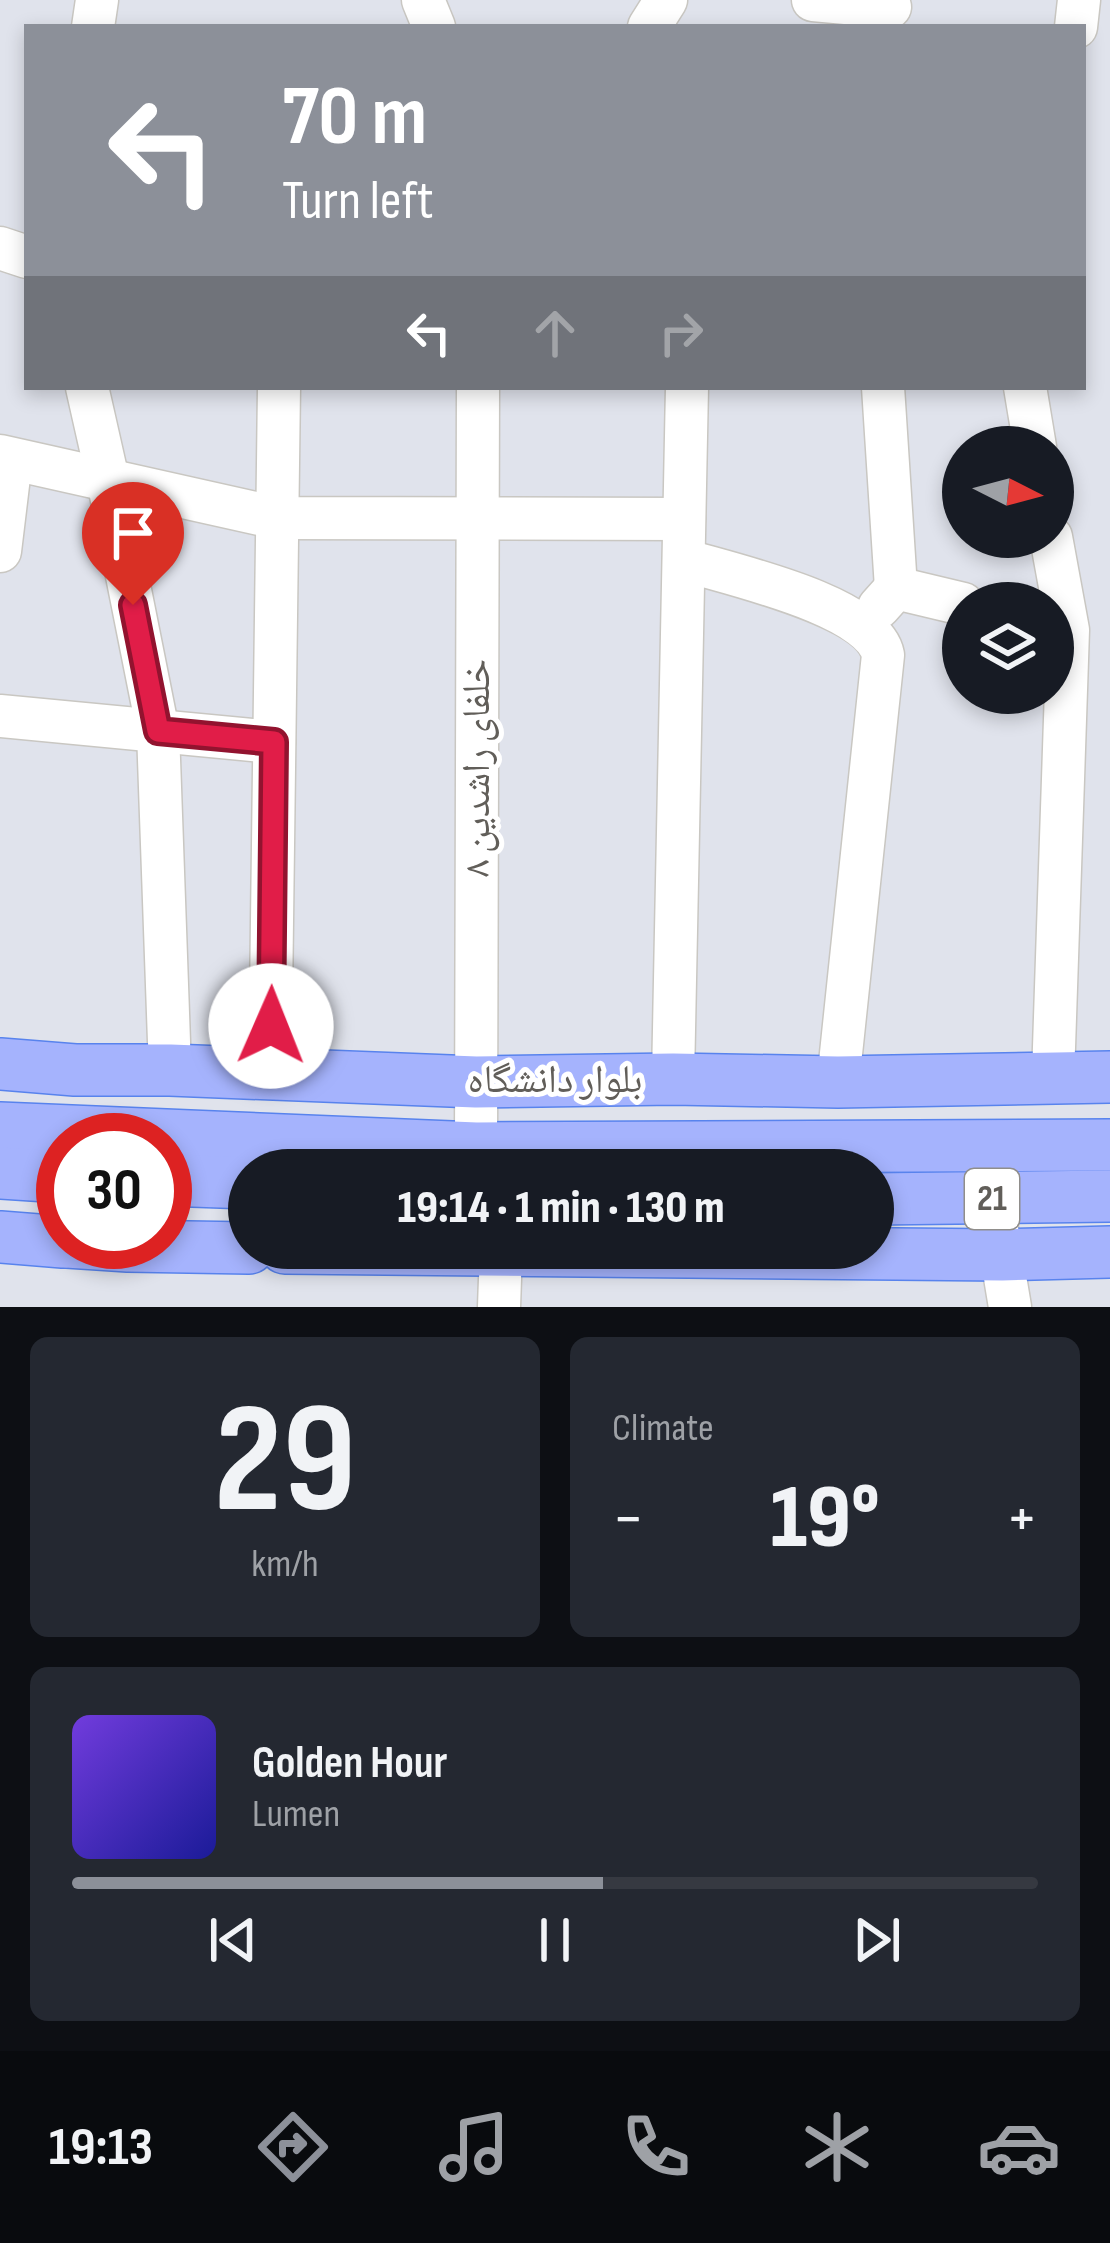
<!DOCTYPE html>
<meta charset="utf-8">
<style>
:root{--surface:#171b24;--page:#242831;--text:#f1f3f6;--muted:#9ea1a6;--line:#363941;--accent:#8c9099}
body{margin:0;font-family:"Sofia Sans Condensed","Noto Naskh Arabic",sans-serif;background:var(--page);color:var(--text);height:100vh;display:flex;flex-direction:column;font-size:45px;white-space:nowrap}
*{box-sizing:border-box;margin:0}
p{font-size:39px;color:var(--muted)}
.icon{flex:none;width:66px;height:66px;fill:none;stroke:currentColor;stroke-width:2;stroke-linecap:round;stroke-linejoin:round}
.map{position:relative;height:1307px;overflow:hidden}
.side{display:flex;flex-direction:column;gap:30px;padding:30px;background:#0d0f14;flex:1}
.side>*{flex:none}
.top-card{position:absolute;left:24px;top:24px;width:1062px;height:366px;border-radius:0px;box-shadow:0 6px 18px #0003;background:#8c9099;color:#fff;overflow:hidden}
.needle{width:78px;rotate:96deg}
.controls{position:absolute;left:942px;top:426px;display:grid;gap:24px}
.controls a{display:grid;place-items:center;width:132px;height:132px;border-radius:50%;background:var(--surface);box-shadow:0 6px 18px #0003;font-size:60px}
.speed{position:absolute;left:36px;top:1113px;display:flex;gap:24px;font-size:60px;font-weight:700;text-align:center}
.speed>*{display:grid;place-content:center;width:156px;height:156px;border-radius:50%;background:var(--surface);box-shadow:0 6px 18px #0003;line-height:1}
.speed .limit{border:18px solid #d22;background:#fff;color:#111}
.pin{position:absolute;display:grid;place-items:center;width:102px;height:102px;color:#fff;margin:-123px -51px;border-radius:50% 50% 50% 0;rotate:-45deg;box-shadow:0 0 12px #0007}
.pin .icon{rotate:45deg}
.me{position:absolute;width:132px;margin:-66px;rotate:1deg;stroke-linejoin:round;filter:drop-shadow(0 0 9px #0008)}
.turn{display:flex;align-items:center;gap:42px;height:252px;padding:0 60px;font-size:54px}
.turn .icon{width:156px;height:156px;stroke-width:2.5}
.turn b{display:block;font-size:84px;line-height:102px}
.lanes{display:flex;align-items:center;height:114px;padding:0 60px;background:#0003;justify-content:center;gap:60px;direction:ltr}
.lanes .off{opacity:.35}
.big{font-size:90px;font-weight:800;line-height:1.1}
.side .tile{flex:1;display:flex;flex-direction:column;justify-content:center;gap:18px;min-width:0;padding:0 42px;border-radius:18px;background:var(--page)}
.side .dial{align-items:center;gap:0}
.dial b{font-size:156px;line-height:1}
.song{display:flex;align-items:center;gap:36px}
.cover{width:144px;height:144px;border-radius:18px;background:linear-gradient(135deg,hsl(260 70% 55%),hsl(240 70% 35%))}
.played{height:12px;border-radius:6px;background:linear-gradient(90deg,var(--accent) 55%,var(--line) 55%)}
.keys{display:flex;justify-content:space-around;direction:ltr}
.heat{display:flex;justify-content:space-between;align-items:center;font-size:66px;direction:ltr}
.side .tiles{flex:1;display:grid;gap:30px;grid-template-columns:1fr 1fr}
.tile:last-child{grid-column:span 2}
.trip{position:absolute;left:228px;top:1149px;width:666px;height:120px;border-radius:60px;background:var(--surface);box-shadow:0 6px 18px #0003;font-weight:800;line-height:120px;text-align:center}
.tab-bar{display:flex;height:192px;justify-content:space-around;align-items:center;background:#090b0e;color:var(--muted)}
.tab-bar .icon{width:84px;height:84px}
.tab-bar .selected{color:var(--accent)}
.tab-bar b{font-size:54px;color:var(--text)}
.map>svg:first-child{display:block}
</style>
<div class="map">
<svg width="1110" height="1307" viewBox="0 0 1110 1307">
<rect width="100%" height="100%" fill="#e0e3ec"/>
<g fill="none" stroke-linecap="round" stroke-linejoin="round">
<g stroke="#c9c7c2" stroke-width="45">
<g id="minor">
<polyline points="423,0 434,27"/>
<polyline points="813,0 890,7"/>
<polyline points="93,27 97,0"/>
<polyline points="649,27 666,0"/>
<polyline points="1076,27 1079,0"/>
<polyline points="0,248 27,257"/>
<polyline points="87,387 108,480 158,731 170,1070"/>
<polyline points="883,387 896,588"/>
<polyline points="1025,387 1035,447"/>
<polyline points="0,456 277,518 684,519"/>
<polyline points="1051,537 1068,630 1053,1077"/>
<polyline points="0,551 11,460"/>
<path d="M684,560c45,14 189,45 199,95l-45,427"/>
<polyline points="879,607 896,588 963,604"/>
<polyline points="0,716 274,742"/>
<polyline points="270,1074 279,387"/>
<polyline points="673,1079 687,387"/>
<polyline points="476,1148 478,387"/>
<polyline points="992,1199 1010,1307"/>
<polyline points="499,1307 501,1250"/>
</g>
</g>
<g stroke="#5883ed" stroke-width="54">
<g id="major">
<polyline points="0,1064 75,1070 170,1070 476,1082 673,1079 838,1082 1110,1077"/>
<polyline points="0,1128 476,1148 1110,1145"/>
<polyline points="0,1173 63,1177"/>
<polyline points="165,1180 249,1183"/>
<polyline points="873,1199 1110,1196"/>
<polyline points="0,1237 63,1242"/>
<polyline points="67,1242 128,1246 249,1248"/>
<polyline points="285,1248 1002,1255 1110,1252"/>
</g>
</g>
<use href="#minor" stroke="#fff" stroke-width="42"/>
<use href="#major" stroke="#a5b3fd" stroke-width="51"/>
</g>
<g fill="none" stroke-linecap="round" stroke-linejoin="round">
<g stroke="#92132f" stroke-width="30">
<polyline id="route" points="133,605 158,731 274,742 271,1026"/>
</g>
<use href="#route" stroke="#e11d48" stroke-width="21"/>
</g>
<g text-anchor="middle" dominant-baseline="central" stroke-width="10" stroke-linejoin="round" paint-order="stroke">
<rect fill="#fff" stroke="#908e8b" stroke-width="3" x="965" y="1169" width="54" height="60" rx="9"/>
<g font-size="36" font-weight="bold" fill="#615e59">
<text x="992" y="1199">21</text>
</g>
<g font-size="39" fill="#615e59" stroke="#fff">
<text transform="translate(477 768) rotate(-90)">خلفای راشدین ۸</text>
<text x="555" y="1080">بلوار دانشگاه</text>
</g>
</g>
</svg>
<div class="controls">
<a><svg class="needle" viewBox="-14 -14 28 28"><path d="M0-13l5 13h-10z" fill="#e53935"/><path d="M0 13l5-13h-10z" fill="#9ea1a6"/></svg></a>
<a><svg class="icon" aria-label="layers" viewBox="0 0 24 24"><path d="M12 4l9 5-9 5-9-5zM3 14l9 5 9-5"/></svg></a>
</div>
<div class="speed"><div class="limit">30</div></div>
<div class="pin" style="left:133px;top:605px;background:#d93025"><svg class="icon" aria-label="arrive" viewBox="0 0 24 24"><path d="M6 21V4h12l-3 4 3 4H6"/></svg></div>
<svg class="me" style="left:271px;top:1026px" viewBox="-20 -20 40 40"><circle r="19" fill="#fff"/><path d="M0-13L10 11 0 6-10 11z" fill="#e11d48"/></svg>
<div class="trip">19:14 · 1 min · 130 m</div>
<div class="top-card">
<div class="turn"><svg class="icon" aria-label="left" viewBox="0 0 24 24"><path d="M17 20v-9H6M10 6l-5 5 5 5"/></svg><div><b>70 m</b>Turn left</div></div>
<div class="lanes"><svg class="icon" aria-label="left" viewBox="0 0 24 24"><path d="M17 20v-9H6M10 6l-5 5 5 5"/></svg><svg class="icon off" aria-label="ahead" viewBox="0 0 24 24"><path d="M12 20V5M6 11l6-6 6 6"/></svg><svg class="icon off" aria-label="right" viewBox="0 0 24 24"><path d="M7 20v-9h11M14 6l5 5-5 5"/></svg></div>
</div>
</div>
<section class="side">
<div class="tiles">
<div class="tile dial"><b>29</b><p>km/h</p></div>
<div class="tile"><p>Climate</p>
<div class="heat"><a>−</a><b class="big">19°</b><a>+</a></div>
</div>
<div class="tile">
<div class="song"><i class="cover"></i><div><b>Golden Hour</b><p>Lumen</p></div></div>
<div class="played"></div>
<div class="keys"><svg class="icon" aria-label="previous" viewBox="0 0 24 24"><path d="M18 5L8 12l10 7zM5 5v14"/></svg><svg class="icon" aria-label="pause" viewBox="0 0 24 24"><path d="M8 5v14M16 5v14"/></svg><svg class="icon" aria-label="next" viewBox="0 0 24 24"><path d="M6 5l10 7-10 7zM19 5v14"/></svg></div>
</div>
</div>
</section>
<nav class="tab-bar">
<b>19:13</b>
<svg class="icon selected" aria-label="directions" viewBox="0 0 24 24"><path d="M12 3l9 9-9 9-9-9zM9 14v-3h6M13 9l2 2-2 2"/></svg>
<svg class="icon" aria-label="music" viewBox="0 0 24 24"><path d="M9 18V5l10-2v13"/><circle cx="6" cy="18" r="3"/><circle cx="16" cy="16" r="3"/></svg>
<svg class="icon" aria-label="phone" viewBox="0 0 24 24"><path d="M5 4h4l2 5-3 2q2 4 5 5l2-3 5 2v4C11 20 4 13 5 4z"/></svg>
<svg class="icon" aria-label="climate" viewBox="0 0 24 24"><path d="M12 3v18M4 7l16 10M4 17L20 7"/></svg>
<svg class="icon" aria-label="car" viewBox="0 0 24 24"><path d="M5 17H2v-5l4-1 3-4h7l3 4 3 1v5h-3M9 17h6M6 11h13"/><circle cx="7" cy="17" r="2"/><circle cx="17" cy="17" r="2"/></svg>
</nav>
